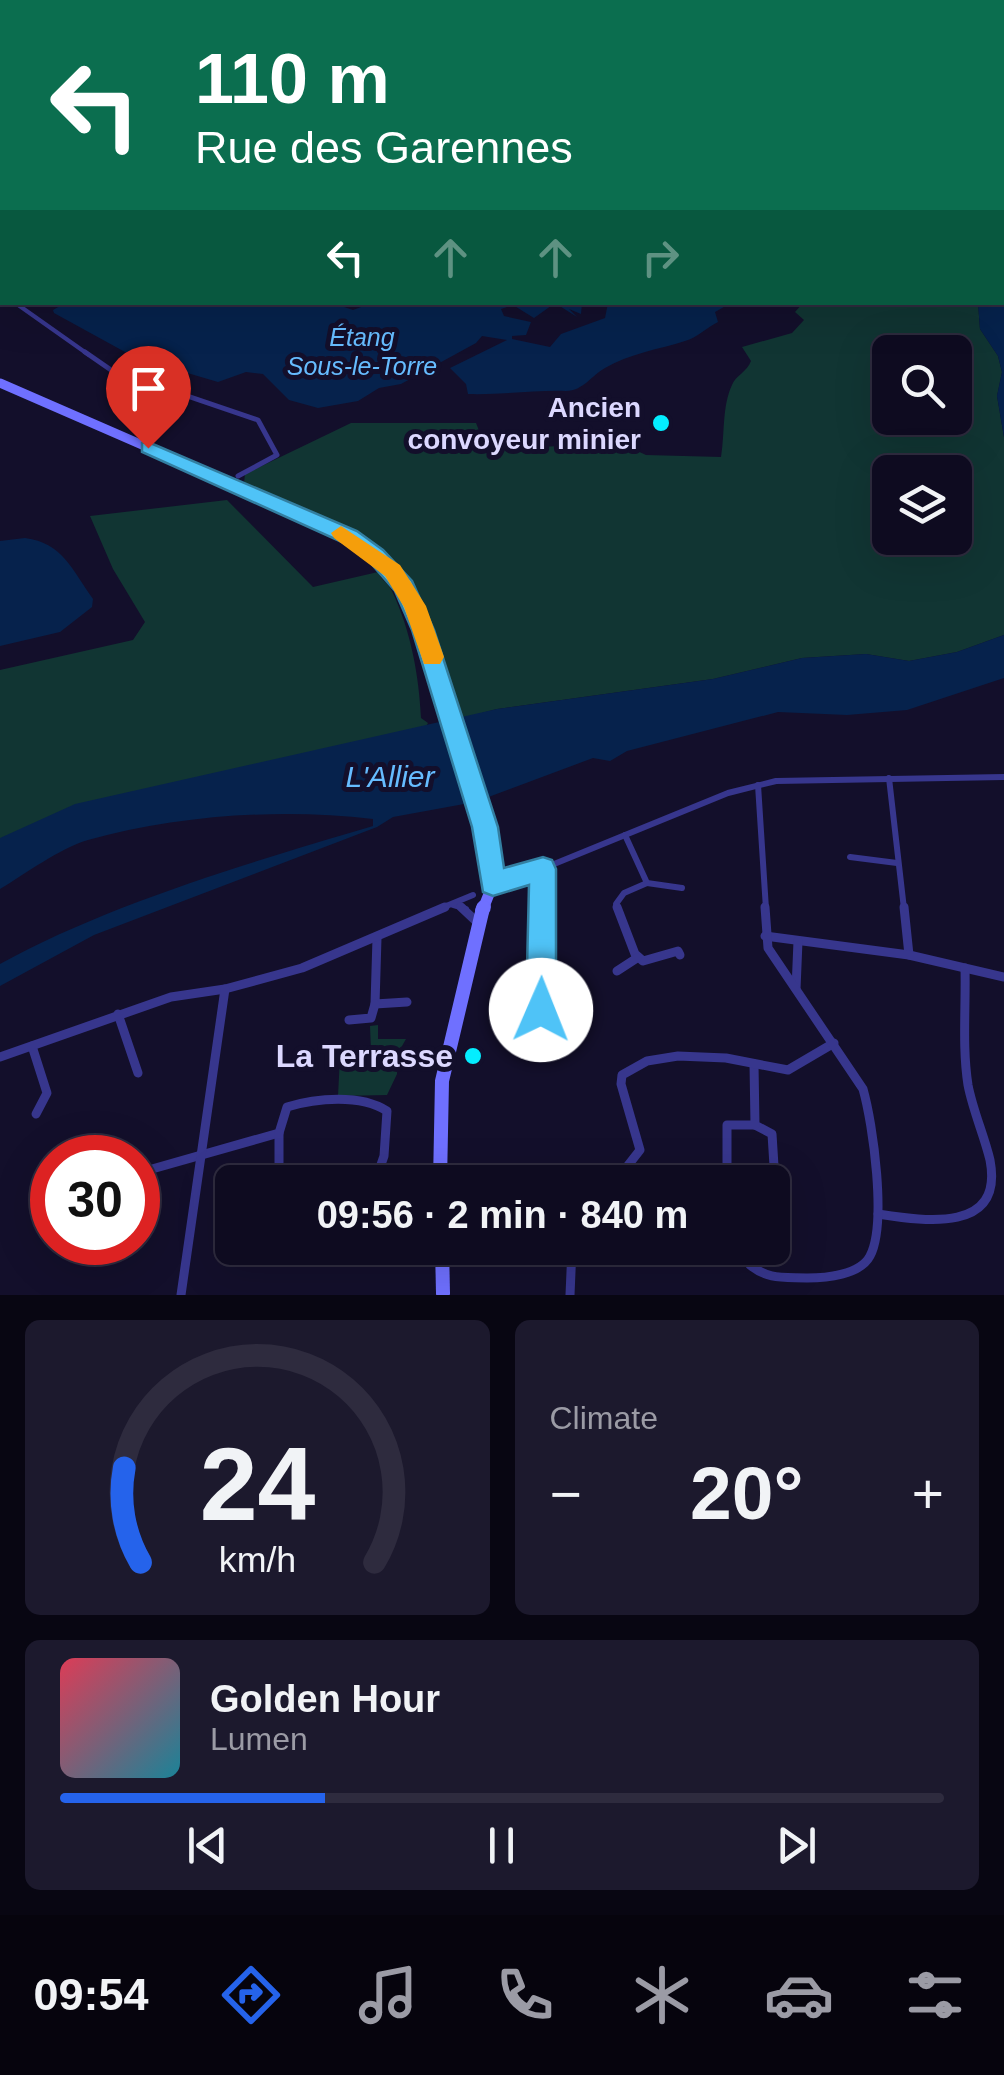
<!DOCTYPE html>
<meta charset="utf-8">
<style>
:root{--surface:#0e0b20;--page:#1c192d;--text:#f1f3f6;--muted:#9b9ba5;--line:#2e2b3e;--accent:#2563eb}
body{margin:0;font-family:Arial,sans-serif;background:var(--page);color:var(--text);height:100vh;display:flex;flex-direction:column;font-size:38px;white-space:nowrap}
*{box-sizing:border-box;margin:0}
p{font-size:32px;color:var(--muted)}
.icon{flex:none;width:55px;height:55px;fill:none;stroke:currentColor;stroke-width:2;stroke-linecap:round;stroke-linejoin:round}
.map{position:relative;height:1295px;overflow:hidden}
.side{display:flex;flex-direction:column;gap:25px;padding:25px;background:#080612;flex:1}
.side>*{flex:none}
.hud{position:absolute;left:0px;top:0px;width:1005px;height:305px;box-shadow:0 10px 40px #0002,0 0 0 2px var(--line);background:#0b6e4f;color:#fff;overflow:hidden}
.tools{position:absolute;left:872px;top:335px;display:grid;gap:20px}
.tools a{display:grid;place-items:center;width:100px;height:100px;border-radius:15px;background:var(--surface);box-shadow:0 10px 40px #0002,0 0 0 2px var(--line);font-size:50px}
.speed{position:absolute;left:30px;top:1135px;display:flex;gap:20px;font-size:50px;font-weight:700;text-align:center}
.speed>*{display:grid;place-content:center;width:130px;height:130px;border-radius:50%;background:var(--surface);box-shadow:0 10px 40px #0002,0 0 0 2px var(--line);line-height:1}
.speed .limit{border:15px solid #d22;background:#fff;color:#111}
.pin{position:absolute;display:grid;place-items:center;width:85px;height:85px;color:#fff;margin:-102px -42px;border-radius:50% 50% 50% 0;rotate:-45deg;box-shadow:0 0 10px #0007}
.pin .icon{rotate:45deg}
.me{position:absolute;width:110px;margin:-55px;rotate:1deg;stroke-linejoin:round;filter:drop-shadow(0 0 8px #0008)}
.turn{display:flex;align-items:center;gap:35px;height:210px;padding:0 30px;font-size:45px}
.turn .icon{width:130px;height:130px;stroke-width:2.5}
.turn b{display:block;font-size:70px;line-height:85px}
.lanes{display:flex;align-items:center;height:95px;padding:0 30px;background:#0003;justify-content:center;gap:50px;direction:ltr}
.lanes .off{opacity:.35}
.big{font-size:75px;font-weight:600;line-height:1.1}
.side .card{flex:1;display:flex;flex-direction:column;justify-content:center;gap:15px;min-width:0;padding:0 35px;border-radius:15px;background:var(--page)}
.side .dial{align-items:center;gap:0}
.dial svg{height:260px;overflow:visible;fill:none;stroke:var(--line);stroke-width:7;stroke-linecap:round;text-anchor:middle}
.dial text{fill:var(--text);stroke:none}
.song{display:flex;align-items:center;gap:30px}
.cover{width:120px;height:120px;border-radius:15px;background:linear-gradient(135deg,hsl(350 70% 55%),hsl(190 70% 35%))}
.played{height:10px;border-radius:5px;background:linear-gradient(90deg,var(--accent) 30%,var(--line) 30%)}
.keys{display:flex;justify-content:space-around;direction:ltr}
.heat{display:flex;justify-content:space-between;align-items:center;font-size:55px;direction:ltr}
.side .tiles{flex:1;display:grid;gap:25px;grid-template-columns:1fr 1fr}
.card:last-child{grid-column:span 2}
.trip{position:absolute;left:215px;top:1165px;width:575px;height:100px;border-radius:15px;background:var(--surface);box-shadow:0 10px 40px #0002,0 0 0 2px var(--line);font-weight:600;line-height:100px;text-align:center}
.menu{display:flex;height:160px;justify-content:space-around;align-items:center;background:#06040d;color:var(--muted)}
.menu .icon{width:70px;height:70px}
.menu .current{color:var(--accent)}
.menu b{font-size:45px;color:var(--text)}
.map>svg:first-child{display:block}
</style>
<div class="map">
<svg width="1004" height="1295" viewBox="0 0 1004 1295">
<rect width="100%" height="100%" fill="#130f2b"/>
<g fill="#113533" fill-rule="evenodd">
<path d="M803,303h175l2,26 18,27 4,16 -5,24 7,41v198l-47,17 -48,9 -43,-7 -64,4 -89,21 -216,30 -38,10c-20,-72 -37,-152 -109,-188 -34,-18 -71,-30 -106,-48l1,-9 106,-51h125l6,15 34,-1 22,10 72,-3 14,1 22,10 75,2c4,-24 1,-51 11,-72 4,-10 15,-13 19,-24l-9,-14 50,-14 12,-13 -9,-8zM890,352h65v66h-65zM890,472h65v66h-65z"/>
<path d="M227,500l86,87 65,-15c3,8 10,11 14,19 19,40 27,85 29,127l7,5 -4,7 -424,109v-169l133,-30 12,-18 -32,-53 -23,-53z"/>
<polygon points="378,1025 378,1039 406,1039 398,1053 397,1074 387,1095 338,1096 340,1057 367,1057 371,1050 370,1026"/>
</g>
<g fill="#06224c">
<polygon points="1004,229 1004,437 997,396 1002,372 998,356 980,329 978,303 1002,302"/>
<path d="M67,302h262l24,8 8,-3 -2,-5 223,1 -1,11 -12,-5 8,8 -22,-14 -21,15 -21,-13 -12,4 3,7 27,6 -5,13 -14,1v3l38,8 11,-13 44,-16 3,-15h123l-16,9 3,10c-11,5 -21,16 -33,19 -25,8 -57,13 -80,27 -13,7 -22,23 -39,23 -30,-1 -64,4 -98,3l-2,-10 -16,-16 57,-28 -25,-4 -6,7 -75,41 -22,4 -21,13 -40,7 -29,-8 -26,-26 -17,-2 -28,10 -34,-10 -34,-16 -25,-4 -71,-39 -1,-3z"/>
<path d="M25,538c38,5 47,32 68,61l-1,8 -32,25 -60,14v-105z"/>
<path d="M1004,635v43l-97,32 -60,5 -69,-3 -151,39 -17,10 -17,-3 -118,44 -82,15 -16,10 -283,108 -94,51v-22c108,-60 255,-103 373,-138v-7c-92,-11 -195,-4 -285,21 -30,9 -61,33 -88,49v-51l75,-34 422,-95 216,-30 89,-21 64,-4 43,7 48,-9z"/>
</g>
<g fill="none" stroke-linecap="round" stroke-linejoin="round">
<g stroke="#37368d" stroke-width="4">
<polyline points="59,0 64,2"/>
<polyline points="37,2 43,0"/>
<polyline points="265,2 272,0"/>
<polyline points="746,2 760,0"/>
<polyline points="14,302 89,355"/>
</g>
<polyline stroke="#37368d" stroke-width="5" points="85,352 111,370 258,420 277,455 238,476"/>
<g stroke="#37368d" stroke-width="6">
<polyline points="889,778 904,909"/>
<polyline points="758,785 766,909"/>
<polyline points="850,857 897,863"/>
<polyline points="647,883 682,888"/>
<polyline points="494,884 510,882 728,793 776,781 1004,777"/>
<polyline points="453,905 466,909"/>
<polyline points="439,909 473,895"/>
<polyline points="542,909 543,869"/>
<polyline points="618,909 616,904 624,893 647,883 625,835"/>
</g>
<g stroke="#37368d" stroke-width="9">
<polyline points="461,907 478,923"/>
<polyline points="542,907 540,1036 545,1049"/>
<polyline points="617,907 635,954 643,961 678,951 680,955"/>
<polyline points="904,907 909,955"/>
<polyline points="765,936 909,955 1004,977"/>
<polyline points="377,938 375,1004 407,1002"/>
<polyline points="617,971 637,958"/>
<polyline points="796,989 798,941"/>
<polyline points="118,1014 138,1073"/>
<polyline points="349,1020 371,1018 375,1004"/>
<polyline points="32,1046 47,1093 36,1114"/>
<polyline points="0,1057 171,997 225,989 302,968 445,907"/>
<polyline points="754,1064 755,1125 772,1134 775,1182"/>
<polyline points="279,1170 295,1181"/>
<path d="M138,1173l141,-40 8,-26c29,-9 74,-13 100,4l-3,45 -7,20"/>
<polyline points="727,1174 727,1125 755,1125"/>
<polyline points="271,1182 279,1170 279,1133"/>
<polyline points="615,1182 640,1150 621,1084 622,1075 647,1061 678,1056 726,1058 788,1070 834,1043"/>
<path d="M878,1214c46,7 126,20 112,-54 -6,-25 -17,-49 -22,-75 -6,-38 -2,-78 -3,-117"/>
<path d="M750,1265c18,15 34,12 57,13 19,0 53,-3 63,-22 17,-32 3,-132 -7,-167l-95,-141 -3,-41"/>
<polyline points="181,1295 225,989"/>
<polyline points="570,1295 572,1248"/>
</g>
<polyline stroke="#6f70ff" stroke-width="5" points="791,2 800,0"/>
<polyline stroke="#6f70ff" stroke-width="9" points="0,383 333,528 377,558 410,601"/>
<polyline stroke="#6f70ff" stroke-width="11" points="409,598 423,630 488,836 493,884 483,909"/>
<g stroke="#6f70ff" stroke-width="14">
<polyline points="482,911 484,907"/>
<polyline points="440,1182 442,1081 483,908"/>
<polyline points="442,1248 443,1293"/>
</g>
</g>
<polygon fill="#4fc3f7" stroke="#337fa1" stroke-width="2.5" points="148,442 357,531 383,550 412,581 434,630 498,827 504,868 543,857 552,860 556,869 556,1010 551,1020 541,1024 531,1020 526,1010 529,885 493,896 483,892 472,827 412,630 395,591 368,560 342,542 142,452 142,443"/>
<polygon fill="#f59e0b" points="341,526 400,565 426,606 444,657 440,664 424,664 404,607 385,576 334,538 331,533"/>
<g fill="#04edff" stroke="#130f2b" stroke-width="4">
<circle cx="661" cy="423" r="10"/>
<circle cx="473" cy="1056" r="10"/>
</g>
<g text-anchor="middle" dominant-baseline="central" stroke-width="10" stroke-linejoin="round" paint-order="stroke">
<g font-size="25" font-style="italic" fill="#66bcff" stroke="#130f2b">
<text x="362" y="337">Étang<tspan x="362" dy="29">Sous-le-Torre</tspan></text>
</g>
<g font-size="28" font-weight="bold" fill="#dcd8ff" stroke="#130f2b" text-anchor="end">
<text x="641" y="407">Ancien<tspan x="641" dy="32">convoyeur minier</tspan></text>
</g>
<g font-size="30" font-style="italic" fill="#66bcff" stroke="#130f2b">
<text x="390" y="776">L'Allier</text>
</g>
<g font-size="32" font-weight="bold" fill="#dcd8ff" stroke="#130f2b" text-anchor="end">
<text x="453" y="1056">La Terrasse</text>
</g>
</g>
</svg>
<div class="tools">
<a><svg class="icon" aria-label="search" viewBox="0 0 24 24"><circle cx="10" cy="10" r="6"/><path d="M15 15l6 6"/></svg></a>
<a><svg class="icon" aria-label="layers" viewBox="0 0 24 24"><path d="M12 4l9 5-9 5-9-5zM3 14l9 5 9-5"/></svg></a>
</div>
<div class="speed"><div class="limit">30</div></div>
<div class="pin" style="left:148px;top:448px;background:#d93025"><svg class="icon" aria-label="arrive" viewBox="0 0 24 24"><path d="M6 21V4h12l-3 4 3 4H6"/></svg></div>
<svg class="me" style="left:541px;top:1010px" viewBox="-20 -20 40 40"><circle r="19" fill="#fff"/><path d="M0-13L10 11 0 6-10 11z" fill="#4fc3f7"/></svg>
<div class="trip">09:56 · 2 min · 840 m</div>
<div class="hud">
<div class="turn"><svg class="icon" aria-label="left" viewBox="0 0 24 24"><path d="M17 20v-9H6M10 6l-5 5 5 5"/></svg><div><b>110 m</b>Rue des Garennes</div></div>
<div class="lanes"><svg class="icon" aria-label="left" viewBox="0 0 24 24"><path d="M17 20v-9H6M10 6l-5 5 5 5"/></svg><svg class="icon off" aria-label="ahead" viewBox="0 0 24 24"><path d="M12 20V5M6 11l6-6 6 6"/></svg><svg class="icon off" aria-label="ahead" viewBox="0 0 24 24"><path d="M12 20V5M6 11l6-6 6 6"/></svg><svg class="icon off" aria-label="right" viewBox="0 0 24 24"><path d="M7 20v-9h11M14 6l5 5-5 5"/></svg></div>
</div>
</div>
<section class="side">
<div class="tiles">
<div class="card dial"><svg viewBox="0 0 100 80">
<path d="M14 69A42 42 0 1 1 86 69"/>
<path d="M14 69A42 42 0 0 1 9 40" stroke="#2563eb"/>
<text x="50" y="56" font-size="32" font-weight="700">24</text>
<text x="50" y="72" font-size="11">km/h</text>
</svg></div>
<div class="card"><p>Climate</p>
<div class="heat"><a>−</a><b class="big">20°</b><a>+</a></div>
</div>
<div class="card">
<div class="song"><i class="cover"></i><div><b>Golden Hour</b><p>Lumen</p></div></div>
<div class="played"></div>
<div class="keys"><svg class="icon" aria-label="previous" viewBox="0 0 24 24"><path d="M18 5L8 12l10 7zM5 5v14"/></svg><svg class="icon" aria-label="pause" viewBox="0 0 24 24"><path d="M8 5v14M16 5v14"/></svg><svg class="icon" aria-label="next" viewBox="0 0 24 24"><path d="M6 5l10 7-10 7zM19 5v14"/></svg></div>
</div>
</div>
</section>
<nav class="menu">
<b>09:54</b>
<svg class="icon current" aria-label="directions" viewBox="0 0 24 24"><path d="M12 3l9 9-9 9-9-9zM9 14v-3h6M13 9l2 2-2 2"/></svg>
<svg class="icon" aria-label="music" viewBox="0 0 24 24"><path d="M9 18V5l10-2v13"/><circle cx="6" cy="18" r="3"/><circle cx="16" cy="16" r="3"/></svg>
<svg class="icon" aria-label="phone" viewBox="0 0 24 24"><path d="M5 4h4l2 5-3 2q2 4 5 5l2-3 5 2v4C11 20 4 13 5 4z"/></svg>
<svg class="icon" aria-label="climate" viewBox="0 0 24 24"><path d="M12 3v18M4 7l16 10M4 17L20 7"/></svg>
<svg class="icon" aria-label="car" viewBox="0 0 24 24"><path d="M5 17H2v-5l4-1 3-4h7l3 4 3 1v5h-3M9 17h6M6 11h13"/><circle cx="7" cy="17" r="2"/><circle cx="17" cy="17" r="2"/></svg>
<svg class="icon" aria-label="filters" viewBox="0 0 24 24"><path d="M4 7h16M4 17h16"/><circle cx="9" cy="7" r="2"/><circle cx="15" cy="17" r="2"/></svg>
</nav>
